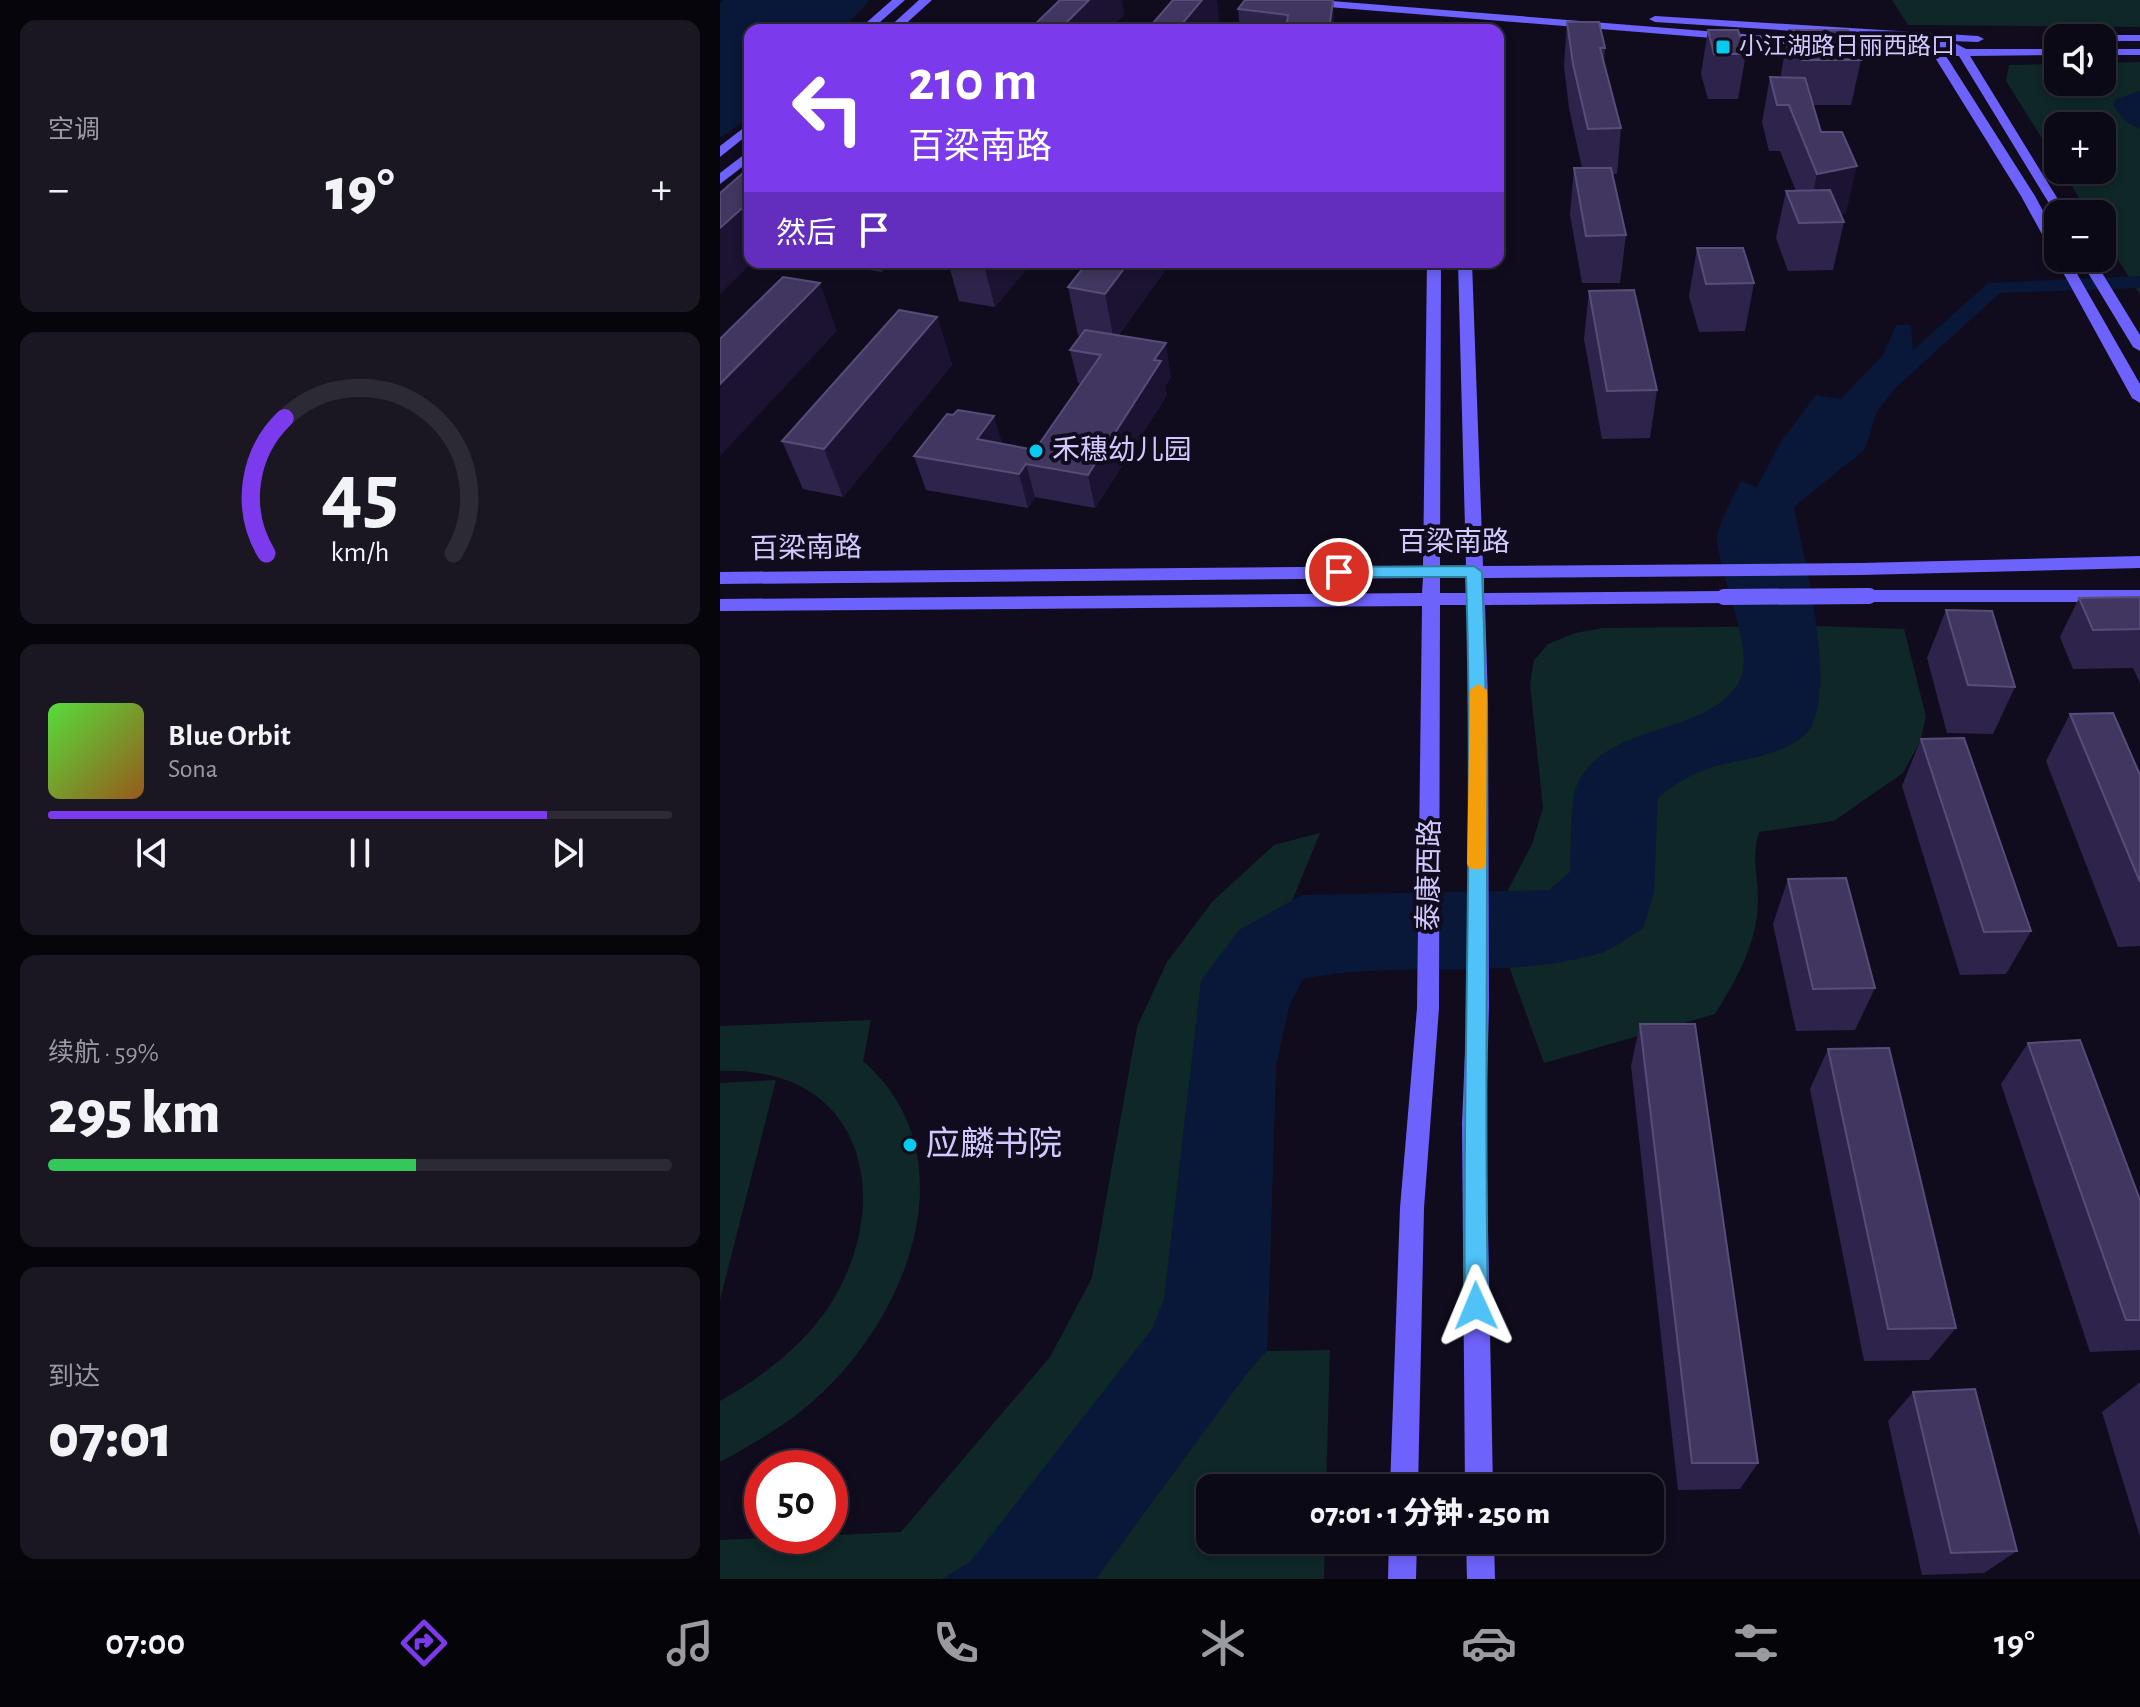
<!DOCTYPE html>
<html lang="zh">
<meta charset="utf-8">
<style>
:root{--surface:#0c0916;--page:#1a1723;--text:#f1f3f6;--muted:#9a9aa1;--line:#2c2a35;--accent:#7c3aed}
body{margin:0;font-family:"Alegreya Sans","Noto Sans SC",sans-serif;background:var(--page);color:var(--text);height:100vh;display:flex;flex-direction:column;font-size:30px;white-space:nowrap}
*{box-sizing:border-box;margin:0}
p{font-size:26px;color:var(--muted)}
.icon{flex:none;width:44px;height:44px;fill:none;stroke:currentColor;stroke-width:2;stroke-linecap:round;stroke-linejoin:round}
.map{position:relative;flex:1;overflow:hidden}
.side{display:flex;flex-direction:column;gap:20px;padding:20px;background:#07050c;width:720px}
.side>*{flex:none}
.top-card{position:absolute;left:24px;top:24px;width:760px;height:244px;border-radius:16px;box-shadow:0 4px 12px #0003,0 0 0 2px var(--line);background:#7c3aed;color:#fff;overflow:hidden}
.buttons{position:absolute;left:1324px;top:24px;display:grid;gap:16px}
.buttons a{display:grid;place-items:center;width:72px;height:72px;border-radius:16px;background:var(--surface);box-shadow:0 4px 12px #0003,0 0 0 2px var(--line);font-size:40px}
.speed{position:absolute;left:24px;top:1450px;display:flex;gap:16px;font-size:40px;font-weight:700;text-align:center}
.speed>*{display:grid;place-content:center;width:104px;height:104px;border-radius:50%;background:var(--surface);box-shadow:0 4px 12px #0003,0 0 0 2px var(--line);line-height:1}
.speed .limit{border:12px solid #d22;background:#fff;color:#111}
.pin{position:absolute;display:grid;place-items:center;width:68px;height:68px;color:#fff;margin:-34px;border:4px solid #fff;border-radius:50%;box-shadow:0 2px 8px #0007}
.me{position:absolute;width:88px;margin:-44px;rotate:359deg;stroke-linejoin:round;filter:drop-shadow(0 0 6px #0008)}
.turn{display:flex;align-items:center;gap:28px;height:168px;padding:0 32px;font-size:36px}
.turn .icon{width:104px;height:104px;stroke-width:2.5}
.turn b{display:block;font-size:56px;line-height:68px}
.then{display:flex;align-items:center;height:76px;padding:0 32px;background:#0003;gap:16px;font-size:30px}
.big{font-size:60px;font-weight:800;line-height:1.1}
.side .card{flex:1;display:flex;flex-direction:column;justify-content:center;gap:12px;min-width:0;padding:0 28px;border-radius:16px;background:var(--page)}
.side .dial{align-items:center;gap:0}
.dial svg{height:208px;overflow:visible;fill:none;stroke:var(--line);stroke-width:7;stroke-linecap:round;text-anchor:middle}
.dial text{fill:var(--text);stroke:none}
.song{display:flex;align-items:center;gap:24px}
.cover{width:96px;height:96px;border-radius:12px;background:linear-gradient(135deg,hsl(110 70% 55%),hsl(30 70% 35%))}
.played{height:8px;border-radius:4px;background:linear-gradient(90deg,var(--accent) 80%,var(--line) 80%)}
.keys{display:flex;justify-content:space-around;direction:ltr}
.heat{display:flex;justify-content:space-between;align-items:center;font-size:44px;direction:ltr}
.charge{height:12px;border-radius:6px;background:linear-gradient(90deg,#34c759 59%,var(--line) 0)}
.trip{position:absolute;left:476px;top:1474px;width:468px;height:80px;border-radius:16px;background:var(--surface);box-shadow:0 4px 12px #0003,0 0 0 2px var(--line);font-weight:800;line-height:80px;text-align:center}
.tab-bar{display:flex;height:128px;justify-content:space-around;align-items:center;background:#050409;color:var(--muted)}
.tab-bar .icon{width:56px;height:56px}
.tab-bar .active{color:var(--accent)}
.tab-bar b{font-size:36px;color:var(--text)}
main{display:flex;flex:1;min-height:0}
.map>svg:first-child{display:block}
</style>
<main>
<section class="side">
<div class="card"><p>空调</p>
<div class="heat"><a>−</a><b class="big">19°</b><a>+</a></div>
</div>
<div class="card dial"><svg viewBox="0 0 100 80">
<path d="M14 69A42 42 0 1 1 86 69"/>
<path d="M14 69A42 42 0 0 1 21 17" stroke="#7c3aed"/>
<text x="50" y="56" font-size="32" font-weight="700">45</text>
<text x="50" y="72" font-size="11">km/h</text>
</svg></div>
<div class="card">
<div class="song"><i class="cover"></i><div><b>Blue Orbit</b><p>Sona</p></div></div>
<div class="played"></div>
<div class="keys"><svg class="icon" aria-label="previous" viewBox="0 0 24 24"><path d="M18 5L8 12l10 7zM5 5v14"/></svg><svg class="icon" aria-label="pause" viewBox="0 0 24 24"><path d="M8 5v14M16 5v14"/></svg><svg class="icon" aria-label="next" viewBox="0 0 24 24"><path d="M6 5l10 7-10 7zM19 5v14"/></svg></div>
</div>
<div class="card"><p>续航 · 59%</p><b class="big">295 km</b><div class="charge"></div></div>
<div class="card"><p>到达</p><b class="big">07:01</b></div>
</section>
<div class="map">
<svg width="1420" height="1579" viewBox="0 0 1420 1579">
<rect width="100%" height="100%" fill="#100c1d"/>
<g fill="#0f2727">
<polygon points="1172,0 1420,0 1420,27 1188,25"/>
<polygon points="1420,62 1420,295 1382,234 1382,214 1369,214 1342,170 1382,170 1382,126 1338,126 1338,164 1286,81 1289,65 1338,64 1338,82 1382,82 1382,63"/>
<path d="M1096,626l88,3 22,88 -6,25 -17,31 -69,48 -75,11c-8,28 -1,41 -1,67 0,43 -21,80 -43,115l-171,49 -34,-94 -3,-77 25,-48 11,-36 -13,-124 4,-24 14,-16 27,-11 28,-5z"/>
<polygon points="600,833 572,901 569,1006 556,1064 547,1351 610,1350 606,1488 490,1488 490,1540 605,1540 604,1579 0,1579 0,1540 181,1532 330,1357 372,1278 417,1027 447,962 492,902 554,845"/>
<path d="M151,1020l-8,41c110,96 43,260 -51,341 -27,24 -60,42 -92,60v-61c42,-24 83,-55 110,-96 67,-107 33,-240 -110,-234v-45z"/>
<polygon points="56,1080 0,1300 0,1083"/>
</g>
<g fill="#091839">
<polygon points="4,0 150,0 122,30 30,30 30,117 0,138 0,3"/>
<polygon points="1420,91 1420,129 1405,121 1393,105 1396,99"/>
<path d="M1176,325h15l2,28 -5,20 -31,38 -12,38 -71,58c10,53 43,175 16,222 -4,7 -17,15 -24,18 -27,13 -55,13 -82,23 -18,7 -32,16 -46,28l-4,95 -11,35c-13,8 -28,20 -42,25 -98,29 -200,6 -298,26l-14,27 -13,57 -9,288 -19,21 -152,207h-154l29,-18 181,-232 12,-30 37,-319 38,-50 63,-35 247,-5 21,-18c1,-19 0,-70 6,-85 28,-67 133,-49 164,-107 16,-29 -23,-110 -23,-143 1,-13 18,-43 24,-56l16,6 25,-47 34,-45 25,4 42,-44z"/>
</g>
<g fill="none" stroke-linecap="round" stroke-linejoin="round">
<polygon fill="#091839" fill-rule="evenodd" points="1420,276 1420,288 1280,293 1171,392 1155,392 1152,387 1268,283"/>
<g fill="#6e62fc" fill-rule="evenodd">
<polygon points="172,0 185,0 151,30 138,30"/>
<polygon points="199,0 212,0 179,30 166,30"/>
<polygon points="553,0 599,0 1210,49 1212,40 935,22 929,19 935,16 1258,36 1264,39 1258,42 1231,41 1246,49 1338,49 1338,55 1250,56 1347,214 1338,214 1338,218 1239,56 1226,56 1315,196 1338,239 1338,258 1348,258 1420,384 1420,403 1412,398 1301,196 1214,56 559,3"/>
<polygon points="1379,35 1420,35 1420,41 1382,41 1382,38 1373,38"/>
<rect x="1382" y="49" width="38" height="6"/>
<polygon points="30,123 30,133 0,157 0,146"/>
<polygon points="30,150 30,161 0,184 0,173"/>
<polygon points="1359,258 1373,258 1420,335 1420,351 1413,347"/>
<path d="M707,262h14l-1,304h26l-8,-304h14l11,304 378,-3 279,-7v12l-279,7 -377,3v15l240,-2 9,6 -9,6 -239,2 3,95 1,306 -3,117 7,365h-28l-3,-365 5,-117 3,-306 -3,-95h-27l-1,403 -15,200 -6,280h-28l10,-280 17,-200 5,-402 -702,5v-12l702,-6 1,-15 -703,6v-12l703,-6zM720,578h26l1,15h-27z"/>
<polygon points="1149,590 1420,590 1420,602 1149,602 1140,596"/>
<polygon points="669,1540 697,1540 696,1579 668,1579"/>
<polygon points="746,1540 774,1540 775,1579 747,1579"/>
</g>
<polyline stroke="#6e62fc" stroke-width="16" points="1004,597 1149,596"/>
</g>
<g fill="#2e244b">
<polygon points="613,0 614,30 520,30 518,9"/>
<polygon points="847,22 885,48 884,61 901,128 897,174 892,174 906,235 900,283 862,283 850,215 854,168 862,168 849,108 844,66"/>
<polygon points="988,30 1026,54 1018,99 988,99 981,74"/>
<polygon points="1069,30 1141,60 1131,105 1093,105 1126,213 1120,214 1124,222 1113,270 1068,271 1056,238 1066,191 1076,191 1060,151 1049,151 1042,122 1050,77 1062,78 1061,74"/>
<polygon points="977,248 1034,283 1025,331 979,332 969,296"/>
<polygon points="126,262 172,262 162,272 128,267"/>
<polygon points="228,262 312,262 275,307 239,301"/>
<polygon points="451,262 398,336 451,377 445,386 447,395 375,508 315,497 308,508 206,490 194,456 282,444 315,450 361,384 358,383 350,350 361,336 358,335 348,287"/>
<polygon points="869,291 937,390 930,438 882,439 864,339"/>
<polygon points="217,317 232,365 123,497 83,489 62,441"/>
<polygon points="1420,597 1420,683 1413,668 1353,669 1340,637 1359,598"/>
<polygon points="1226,610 1295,687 1273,734 1227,733 1207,658"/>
<polygon points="1350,714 1420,775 1420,946 1398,947 1326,761"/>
<polygon points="1201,739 1311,931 1286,974 1240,975 1182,786"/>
<polygon points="1068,879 1155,988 1135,1030 1076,1031 1053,924"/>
<polygon points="920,1024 1038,1463 1020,1489 958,1490 911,1066"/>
<polygon points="1308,1043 1420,1200 1420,1350 1370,1352 1281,1084"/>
<polygon points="1108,1049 1236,1328 1209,1360 1144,1361 1090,1089"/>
<polygon points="1419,1383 1420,1383 1420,1537 1382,1412"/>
<polygon points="1193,1392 1297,1551 1264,1573 1202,1575 1168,1421"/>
</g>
<g fill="#1b1331">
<polygon points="369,0 402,0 404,15 390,30 339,30"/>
<polygon points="482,0 497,0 500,28 498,30 457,30"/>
<polygon points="613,0 614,30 609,30"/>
<polygon points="1137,166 1126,213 1087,220 1097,174"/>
<polygon points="30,201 30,262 33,262 0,294 0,228"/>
<polygon points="159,262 172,262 162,272"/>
<polygon points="263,262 312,262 275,307"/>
<polygon points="409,262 451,262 394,341 385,294"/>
<polygon points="100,283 117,331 0,456 0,384"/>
<polygon points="217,317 232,365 123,497 104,449"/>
<polygon points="446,343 451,377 445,386 447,395 375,508 368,475 434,360"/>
<polygon points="274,416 284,449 257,439"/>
<polygon points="306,464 315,497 308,508 299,474"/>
</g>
<g fill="#40365f" stroke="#574d78" stroke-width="2">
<polygon points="340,0 369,0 339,30 310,29"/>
<polygon points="453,0 482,0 457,30 427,30"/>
<polygon points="525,0 613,0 609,30 566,30 568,15 518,9"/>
<polygon points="847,22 879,22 885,48 880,48 901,128 868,129 853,64"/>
<polygon points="988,30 1018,30 1026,54 994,54"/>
<polygon points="1069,30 1128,30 1141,60 1081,60"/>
<polygon points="1050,77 1085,78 1101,132 1122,132 1137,166 1097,174 1069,105 1057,105"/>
<polygon points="30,167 30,201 0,228 0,193"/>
<polygon points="854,168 891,168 906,235 866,236"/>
<polygon points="1110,190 1124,222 1079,223 1066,191"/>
<polygon points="977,248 1023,248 1034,283 986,284"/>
<polygon points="368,262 409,262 385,294 348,287"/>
<polygon points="63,277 100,283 0,384 0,339"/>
<polygon points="914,290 937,390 887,391 869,291"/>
<polygon points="179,310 217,317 104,449 62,441"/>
<polygon points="365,330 446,343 434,360 441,361 368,475 306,464 299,474 194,456 227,414 233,415 238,410 274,416 257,439 315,450 381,355 350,350"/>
<polygon points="1420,597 1420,629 1373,630 1359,598"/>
<polygon points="1226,610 1272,611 1295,687 1248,685"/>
<polygon points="1393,713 1420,775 1420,882 1350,714"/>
<polygon points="1244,738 1311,931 1264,932 1201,739"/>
<polygon points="1126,878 1155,988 1093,989 1068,879"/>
<polygon points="920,1024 975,1024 1038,1463 972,1463"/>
<polygon points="1360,1040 1420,1200 1420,1320 1406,1320 1308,1043"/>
<polygon points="1169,1048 1236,1328 1168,1329 1108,1049"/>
<polygon points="1255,1389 1297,1551 1231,1553 1193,1392"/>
</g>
<path fill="#4fc3f7" stroke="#337fa1" stroke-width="2" d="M754,566l8,6c10,244 1,489 6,734l-3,8 -9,3 -8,-3 -3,-8c-3,-243 9,-486 1,-729h-127l-8,-5 8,-5z"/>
<polygon fill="#f59e0b" points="758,684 767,690 766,864 763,869 750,869 747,864 750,690"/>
<g fill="#04cbef" stroke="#100c1d" stroke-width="3">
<rect x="995" y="39" width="16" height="16" rx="4"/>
<circle cx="316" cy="451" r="8"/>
<circle cx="190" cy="1145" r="8"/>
</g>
<g text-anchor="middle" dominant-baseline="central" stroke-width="8" stroke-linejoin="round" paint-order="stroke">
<g font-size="24" fill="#d2c9fe" stroke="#100c1d" text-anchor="start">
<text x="1019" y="47">小江湖路日丽西路口</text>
</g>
<g font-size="28" fill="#d2c9fe" stroke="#100c1d" text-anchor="start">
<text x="332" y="451">禾穗幼儿园</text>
</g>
<g font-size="28" fill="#d2c9fe" stroke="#100c1d">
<text x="734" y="543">百梁南路</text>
<text transform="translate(86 549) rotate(-1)">百梁南路</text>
<text transform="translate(710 875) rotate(-89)">泰康西路</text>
</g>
<g font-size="34" fill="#d2c9fe" stroke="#100c1d" text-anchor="start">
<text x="206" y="1145">应麟书院</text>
</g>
</g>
</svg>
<div class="buttons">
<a><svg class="icon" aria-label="sound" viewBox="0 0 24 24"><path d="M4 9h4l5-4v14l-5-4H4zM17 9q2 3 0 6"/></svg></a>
<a>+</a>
<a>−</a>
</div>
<div class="speed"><div class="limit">50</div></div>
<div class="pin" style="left:619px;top:572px;background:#d93025"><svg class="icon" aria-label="arrive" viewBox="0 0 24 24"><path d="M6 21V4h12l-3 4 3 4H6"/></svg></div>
<svg class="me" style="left:756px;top:1306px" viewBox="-20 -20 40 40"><path d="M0-17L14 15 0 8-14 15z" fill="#4fc3f7" stroke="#fff" stroke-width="4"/></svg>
<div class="trip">07:01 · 1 分钟 · 250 m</div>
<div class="top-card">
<div class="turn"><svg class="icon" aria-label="left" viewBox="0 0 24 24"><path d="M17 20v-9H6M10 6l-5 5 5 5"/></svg><div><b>210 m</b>百梁南路</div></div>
<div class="then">然后<svg class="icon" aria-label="arrive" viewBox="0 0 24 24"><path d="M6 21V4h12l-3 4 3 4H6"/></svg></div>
</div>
</div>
</main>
<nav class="tab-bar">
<b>07:00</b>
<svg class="icon active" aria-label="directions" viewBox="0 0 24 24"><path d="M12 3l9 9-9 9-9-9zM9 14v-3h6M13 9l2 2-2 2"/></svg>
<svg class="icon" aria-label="music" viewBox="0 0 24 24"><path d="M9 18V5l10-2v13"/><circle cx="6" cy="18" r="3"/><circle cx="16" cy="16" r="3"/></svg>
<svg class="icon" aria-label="phone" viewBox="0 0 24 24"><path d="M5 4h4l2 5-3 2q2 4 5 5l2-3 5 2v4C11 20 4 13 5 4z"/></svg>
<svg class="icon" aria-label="climate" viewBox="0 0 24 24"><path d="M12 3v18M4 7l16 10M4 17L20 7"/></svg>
<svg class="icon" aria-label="car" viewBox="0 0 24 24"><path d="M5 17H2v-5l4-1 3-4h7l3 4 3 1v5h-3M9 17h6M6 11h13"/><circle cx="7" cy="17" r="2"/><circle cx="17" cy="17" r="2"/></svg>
<svg class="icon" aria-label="filters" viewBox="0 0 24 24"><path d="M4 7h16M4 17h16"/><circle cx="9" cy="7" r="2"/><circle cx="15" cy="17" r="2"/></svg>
<b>19°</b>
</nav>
